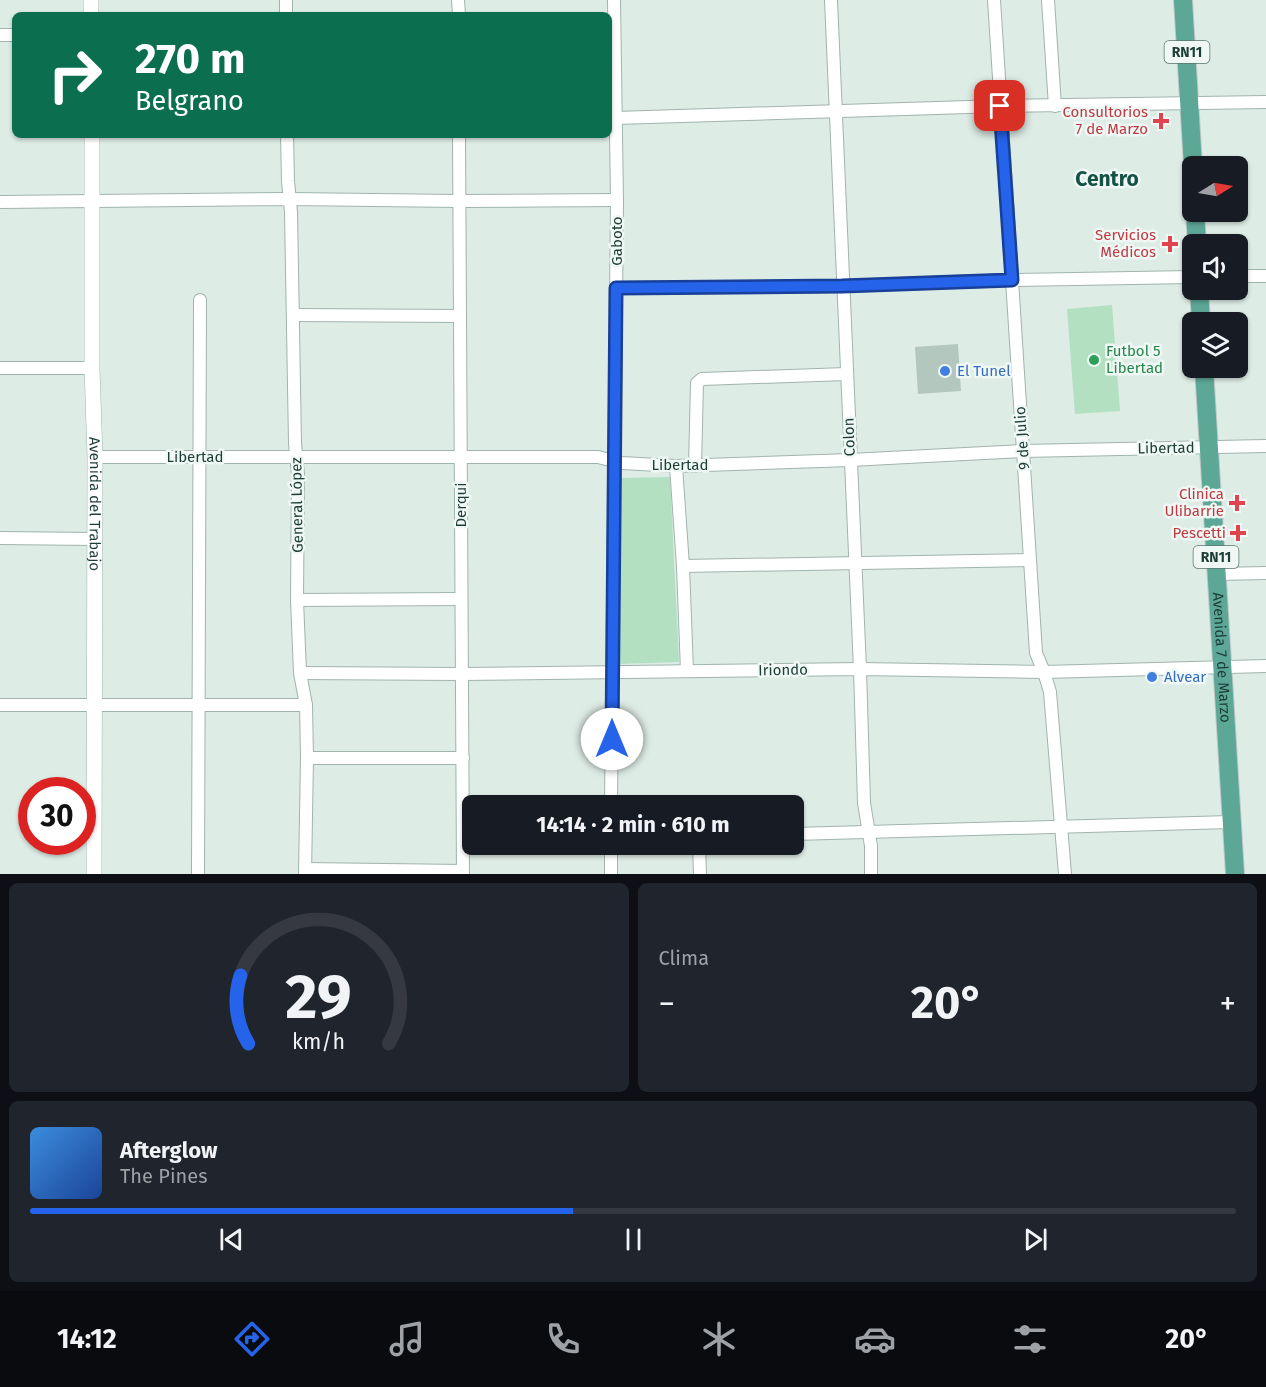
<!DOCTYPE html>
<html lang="es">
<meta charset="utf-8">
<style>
:root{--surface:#171b24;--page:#20242c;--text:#f1f3f6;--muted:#9ea1a6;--line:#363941;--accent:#2563eb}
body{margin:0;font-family:"Fira Sans",sans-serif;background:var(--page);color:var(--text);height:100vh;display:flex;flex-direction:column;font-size:22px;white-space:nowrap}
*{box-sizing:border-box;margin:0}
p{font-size:20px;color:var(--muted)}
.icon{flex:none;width:33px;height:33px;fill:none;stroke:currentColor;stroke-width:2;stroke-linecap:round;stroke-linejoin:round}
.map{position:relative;height:874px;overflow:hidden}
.panel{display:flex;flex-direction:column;gap:9px;padding:9px;background:#0d0f14;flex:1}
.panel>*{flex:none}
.guide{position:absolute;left:12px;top:12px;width:600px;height:126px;border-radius:9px;box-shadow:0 2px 4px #0004;background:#0b6e4f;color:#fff;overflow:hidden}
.needle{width:39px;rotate:79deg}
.fabs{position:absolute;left:1182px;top:156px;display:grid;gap:12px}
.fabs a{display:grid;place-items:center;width:66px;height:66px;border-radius:9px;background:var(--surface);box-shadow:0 2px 4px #0004;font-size:30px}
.speed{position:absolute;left:18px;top:777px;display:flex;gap:12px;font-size:30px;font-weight:700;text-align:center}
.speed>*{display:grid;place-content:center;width:78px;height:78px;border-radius:50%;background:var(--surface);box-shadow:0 2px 4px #0004;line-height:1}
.speed .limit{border:9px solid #d22;background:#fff;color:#111}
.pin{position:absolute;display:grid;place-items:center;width:51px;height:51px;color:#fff;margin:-26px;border-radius:12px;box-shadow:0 3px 9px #0006}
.me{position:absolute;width:66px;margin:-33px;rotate:0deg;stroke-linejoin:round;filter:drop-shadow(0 0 4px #0008)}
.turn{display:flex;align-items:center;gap:21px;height:126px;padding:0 24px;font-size:27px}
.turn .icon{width:78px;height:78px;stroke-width:2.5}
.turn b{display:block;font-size:42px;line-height:51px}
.big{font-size:45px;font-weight:700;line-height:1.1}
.panel .tile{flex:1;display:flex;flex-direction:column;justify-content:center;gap:9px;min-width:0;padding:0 21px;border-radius:9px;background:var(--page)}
.panel .dial{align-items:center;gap:0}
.dial svg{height:156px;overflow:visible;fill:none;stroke:var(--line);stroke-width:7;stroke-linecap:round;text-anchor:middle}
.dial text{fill:var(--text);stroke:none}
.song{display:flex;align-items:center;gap:18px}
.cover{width:72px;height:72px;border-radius:9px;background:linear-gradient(135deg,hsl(210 70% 55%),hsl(220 70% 35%))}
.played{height:6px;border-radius:3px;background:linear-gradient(90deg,var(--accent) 45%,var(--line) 45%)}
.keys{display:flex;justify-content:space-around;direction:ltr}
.heat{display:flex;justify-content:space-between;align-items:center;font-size:33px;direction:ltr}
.panel .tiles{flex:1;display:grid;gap:9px;grid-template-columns:1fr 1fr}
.tile:last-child{grid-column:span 2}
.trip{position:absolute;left:462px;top:795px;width:342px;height:60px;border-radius:9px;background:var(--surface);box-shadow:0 2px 4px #0004;font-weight:700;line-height:60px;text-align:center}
.tabs{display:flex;height:96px;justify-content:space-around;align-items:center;background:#090b0e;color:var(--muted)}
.tabs .icon{width:42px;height:42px}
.tabs .selected{color:var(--accent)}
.tabs b{font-size:27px;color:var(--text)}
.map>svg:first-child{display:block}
</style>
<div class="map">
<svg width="1266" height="874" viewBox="0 0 1266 874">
<rect width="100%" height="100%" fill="#deece6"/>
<g fill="#b4e0c2">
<polygon points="1112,305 1120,411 1075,414 1067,309"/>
<polygon points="670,477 679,662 620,664 620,478"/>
</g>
<polygon fill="#b3c7bf" points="958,344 961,391 918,394 915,347"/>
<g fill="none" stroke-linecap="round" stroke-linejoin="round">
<g stroke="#a0b4ae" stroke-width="14">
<g id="minor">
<polyline points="286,0 286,15"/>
<polyline points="458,0 459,15"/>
<polyline points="831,0 860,669 864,803 871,846 871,874"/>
<polyline points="994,0 1036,653 1044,672 1050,692 1065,874"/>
<polyline points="1048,0 1055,106"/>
<polyline points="0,35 15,35"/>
<polyline points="616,118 1000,106 1266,102"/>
<polyline points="287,135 288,181 291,212 295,443 298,475 297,600 300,673 306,705 307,758 305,874"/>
<polyline points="459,135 463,874"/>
<polyline points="0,202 290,199 459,201 617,200"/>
<polyline points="1238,276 1266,276"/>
<polyline points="616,288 842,286 1012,280 1192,277"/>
<polyline points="294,315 460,316"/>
<polyline points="0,368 92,368"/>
<polyline points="95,457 598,457 622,463 676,466 850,460 1023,451 1266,446"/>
<polyline points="676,466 683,566 687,671"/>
<polyline points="695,466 697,383 702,379 846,374"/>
<polyline points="0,538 94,539"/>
<polyline points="683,566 1030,560"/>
<polyline points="1217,574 1266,573"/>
<polyline points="297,600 461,599"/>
<polyline points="300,673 462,674 860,669 1044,672 1266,666"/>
<polyline points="0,705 306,705"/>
<polyline points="307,758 463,758"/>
<polyline points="611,806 617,200 614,0"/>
<polyline points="794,834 1231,822"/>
<polyline points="611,844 611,874"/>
<polyline points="699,844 700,874"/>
<polyline points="305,869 463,871"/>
<polyline points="198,874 200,300"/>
</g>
</g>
<g stroke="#a0b4ae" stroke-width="16">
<g id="tertiary">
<polyline points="91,0 91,15"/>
<path id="s1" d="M92,135v233l3,89 -1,417"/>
</g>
</g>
<g stroke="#c0c9c7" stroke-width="20">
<g id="primary">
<polyline points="1183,0 1193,166"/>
<polyline points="1195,212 1197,244"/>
<polyline points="1199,290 1201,322"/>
<path id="s2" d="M1204,368l31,506"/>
</g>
</g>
<use href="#minor" stroke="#fff" stroke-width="12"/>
<use href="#tertiary" stroke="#fff" stroke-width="15"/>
<use href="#primary" stroke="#5da797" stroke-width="18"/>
</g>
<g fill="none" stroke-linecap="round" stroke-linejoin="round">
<g stroke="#184099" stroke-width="15">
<polyline id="route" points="612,739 616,288 842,286 1012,280 1000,106"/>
</g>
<use href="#route" stroke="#2563eb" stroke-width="10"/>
</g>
<g fill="#e0444e" stroke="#eff8f4" stroke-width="2">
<path d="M1158 112h6v6h6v6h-6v6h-6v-6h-6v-6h6z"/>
<path d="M1167 235h6v6h6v6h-6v6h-6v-6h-6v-6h6z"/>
<path d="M1234 494h6v6h6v6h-6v6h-6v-6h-6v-6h6z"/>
<path d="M1235 524h6v6h6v6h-6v6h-6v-6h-6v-6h6z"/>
</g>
<circle fill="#2e9e5b" stroke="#eff8f4" stroke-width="2" cx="1094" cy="360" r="6"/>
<g fill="#3f7fe0" stroke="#eff8f4" stroke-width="2">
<circle cx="945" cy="371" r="6"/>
<circle cx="1152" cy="677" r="6"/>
</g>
<g text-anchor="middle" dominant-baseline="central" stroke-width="5" stroke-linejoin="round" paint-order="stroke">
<g fill="#eff8f4" stroke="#5c756f" stroke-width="1.5">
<rect x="1164.5" y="41" width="45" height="22" rx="4.5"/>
<rect x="1193.5" y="546" width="45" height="22" rx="4.5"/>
</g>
<g font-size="14" font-weight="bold" fill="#1d3d36">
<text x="1187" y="52">RN11</text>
<text x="1216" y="557">RN11</text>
</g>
<g font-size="15" fill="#be3a42" stroke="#eff8f4" text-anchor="end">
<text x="1148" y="112">Consultorios<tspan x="1148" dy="17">7 de Marzo</tspan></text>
<text x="1156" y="235">Servicios<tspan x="1156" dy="17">Médicos</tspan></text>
<text x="1224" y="494">Clinica<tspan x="1224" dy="17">Ulibarrie</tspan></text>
<text x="1226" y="533">Pescetti</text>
</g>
<g font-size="15" fill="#1d3d36" stroke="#eff8f4">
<text transform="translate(617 241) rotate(-90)">Gaboto</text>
<text transform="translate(849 437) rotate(-92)">Colon</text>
<text transform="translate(1022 438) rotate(-94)">9 de Julio</text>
<text transform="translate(1166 448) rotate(-1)">Libertad</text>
<text x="195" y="457">Libertad</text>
<text x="680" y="465">Libertad</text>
<text stroke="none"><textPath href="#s1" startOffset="369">Avenida del Trabajo</textPath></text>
<text transform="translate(297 505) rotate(-91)">General López</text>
<text transform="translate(461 505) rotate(-90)">Derqui</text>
<text stroke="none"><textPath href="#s2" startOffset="290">Avenida 7 de Marzo</textPath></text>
<text transform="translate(783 670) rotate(-1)">Iriondo</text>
</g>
<g font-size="15" fill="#27864d" stroke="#eff8f4" text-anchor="start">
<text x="1106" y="351">Futbol 5<tspan x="1106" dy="17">Libertad</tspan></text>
</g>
<g font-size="15" fill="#366cbe" stroke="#eff8f4" text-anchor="start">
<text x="957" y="371">El Tunel</text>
<text x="1164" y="677">Alvear</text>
</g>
<g font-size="21" font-weight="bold" fill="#175246" stroke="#eff8f4">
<text x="1107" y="179">Centro</text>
</g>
</g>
</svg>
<div class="fabs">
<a><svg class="needle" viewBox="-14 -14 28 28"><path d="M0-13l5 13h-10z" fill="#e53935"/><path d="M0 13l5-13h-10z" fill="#9ea1a6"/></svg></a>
<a><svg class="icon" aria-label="sound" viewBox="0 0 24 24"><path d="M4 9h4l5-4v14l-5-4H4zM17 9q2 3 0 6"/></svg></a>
<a><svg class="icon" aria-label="layers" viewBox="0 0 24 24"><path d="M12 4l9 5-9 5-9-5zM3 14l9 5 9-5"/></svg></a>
</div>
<div class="speed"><div class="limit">30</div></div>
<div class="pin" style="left:1000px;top:106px;background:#d93025"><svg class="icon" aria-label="arrive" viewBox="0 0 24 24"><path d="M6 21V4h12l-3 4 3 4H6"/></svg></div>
<svg class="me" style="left:612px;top:739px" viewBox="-20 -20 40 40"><circle r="19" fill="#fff"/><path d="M0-13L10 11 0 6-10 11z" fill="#2563eb"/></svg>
<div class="trip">14:14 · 2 min · 610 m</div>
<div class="guide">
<div class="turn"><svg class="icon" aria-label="right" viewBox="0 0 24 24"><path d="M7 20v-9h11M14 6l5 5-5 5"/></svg><div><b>270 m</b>Belgrano</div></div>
</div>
</div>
<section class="panel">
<div class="tiles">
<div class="tile dial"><svg viewBox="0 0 100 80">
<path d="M14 69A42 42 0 1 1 86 69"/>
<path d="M14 69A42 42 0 0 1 10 34" stroke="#2563eb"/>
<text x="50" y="56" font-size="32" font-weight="700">29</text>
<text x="50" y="72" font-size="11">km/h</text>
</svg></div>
<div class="tile"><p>Clima</p>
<div class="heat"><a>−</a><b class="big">20°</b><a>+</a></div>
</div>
<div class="tile">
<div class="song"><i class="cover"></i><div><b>Afterglow</b><p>The Pines</p></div></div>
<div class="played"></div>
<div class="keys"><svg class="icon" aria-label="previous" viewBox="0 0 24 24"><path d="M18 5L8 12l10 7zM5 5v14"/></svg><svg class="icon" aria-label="pause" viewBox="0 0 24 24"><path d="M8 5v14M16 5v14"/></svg><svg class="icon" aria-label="next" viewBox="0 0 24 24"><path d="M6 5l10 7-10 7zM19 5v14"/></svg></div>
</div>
</div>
</section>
<nav class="tabs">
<b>14:12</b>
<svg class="icon selected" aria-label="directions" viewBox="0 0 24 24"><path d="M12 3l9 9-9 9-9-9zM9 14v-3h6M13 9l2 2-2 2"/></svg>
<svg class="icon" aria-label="music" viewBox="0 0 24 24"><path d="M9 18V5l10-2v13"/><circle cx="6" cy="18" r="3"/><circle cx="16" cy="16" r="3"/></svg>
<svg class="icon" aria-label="phone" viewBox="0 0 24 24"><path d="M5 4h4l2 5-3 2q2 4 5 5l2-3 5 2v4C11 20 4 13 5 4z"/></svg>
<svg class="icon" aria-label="climate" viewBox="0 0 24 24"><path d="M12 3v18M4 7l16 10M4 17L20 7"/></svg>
<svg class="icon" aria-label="car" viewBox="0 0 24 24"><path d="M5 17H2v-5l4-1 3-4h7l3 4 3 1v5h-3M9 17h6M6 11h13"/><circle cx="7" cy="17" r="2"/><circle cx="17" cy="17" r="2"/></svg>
<svg class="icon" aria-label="filters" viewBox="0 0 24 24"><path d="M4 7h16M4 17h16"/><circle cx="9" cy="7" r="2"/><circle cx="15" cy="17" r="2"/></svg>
<b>20°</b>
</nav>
